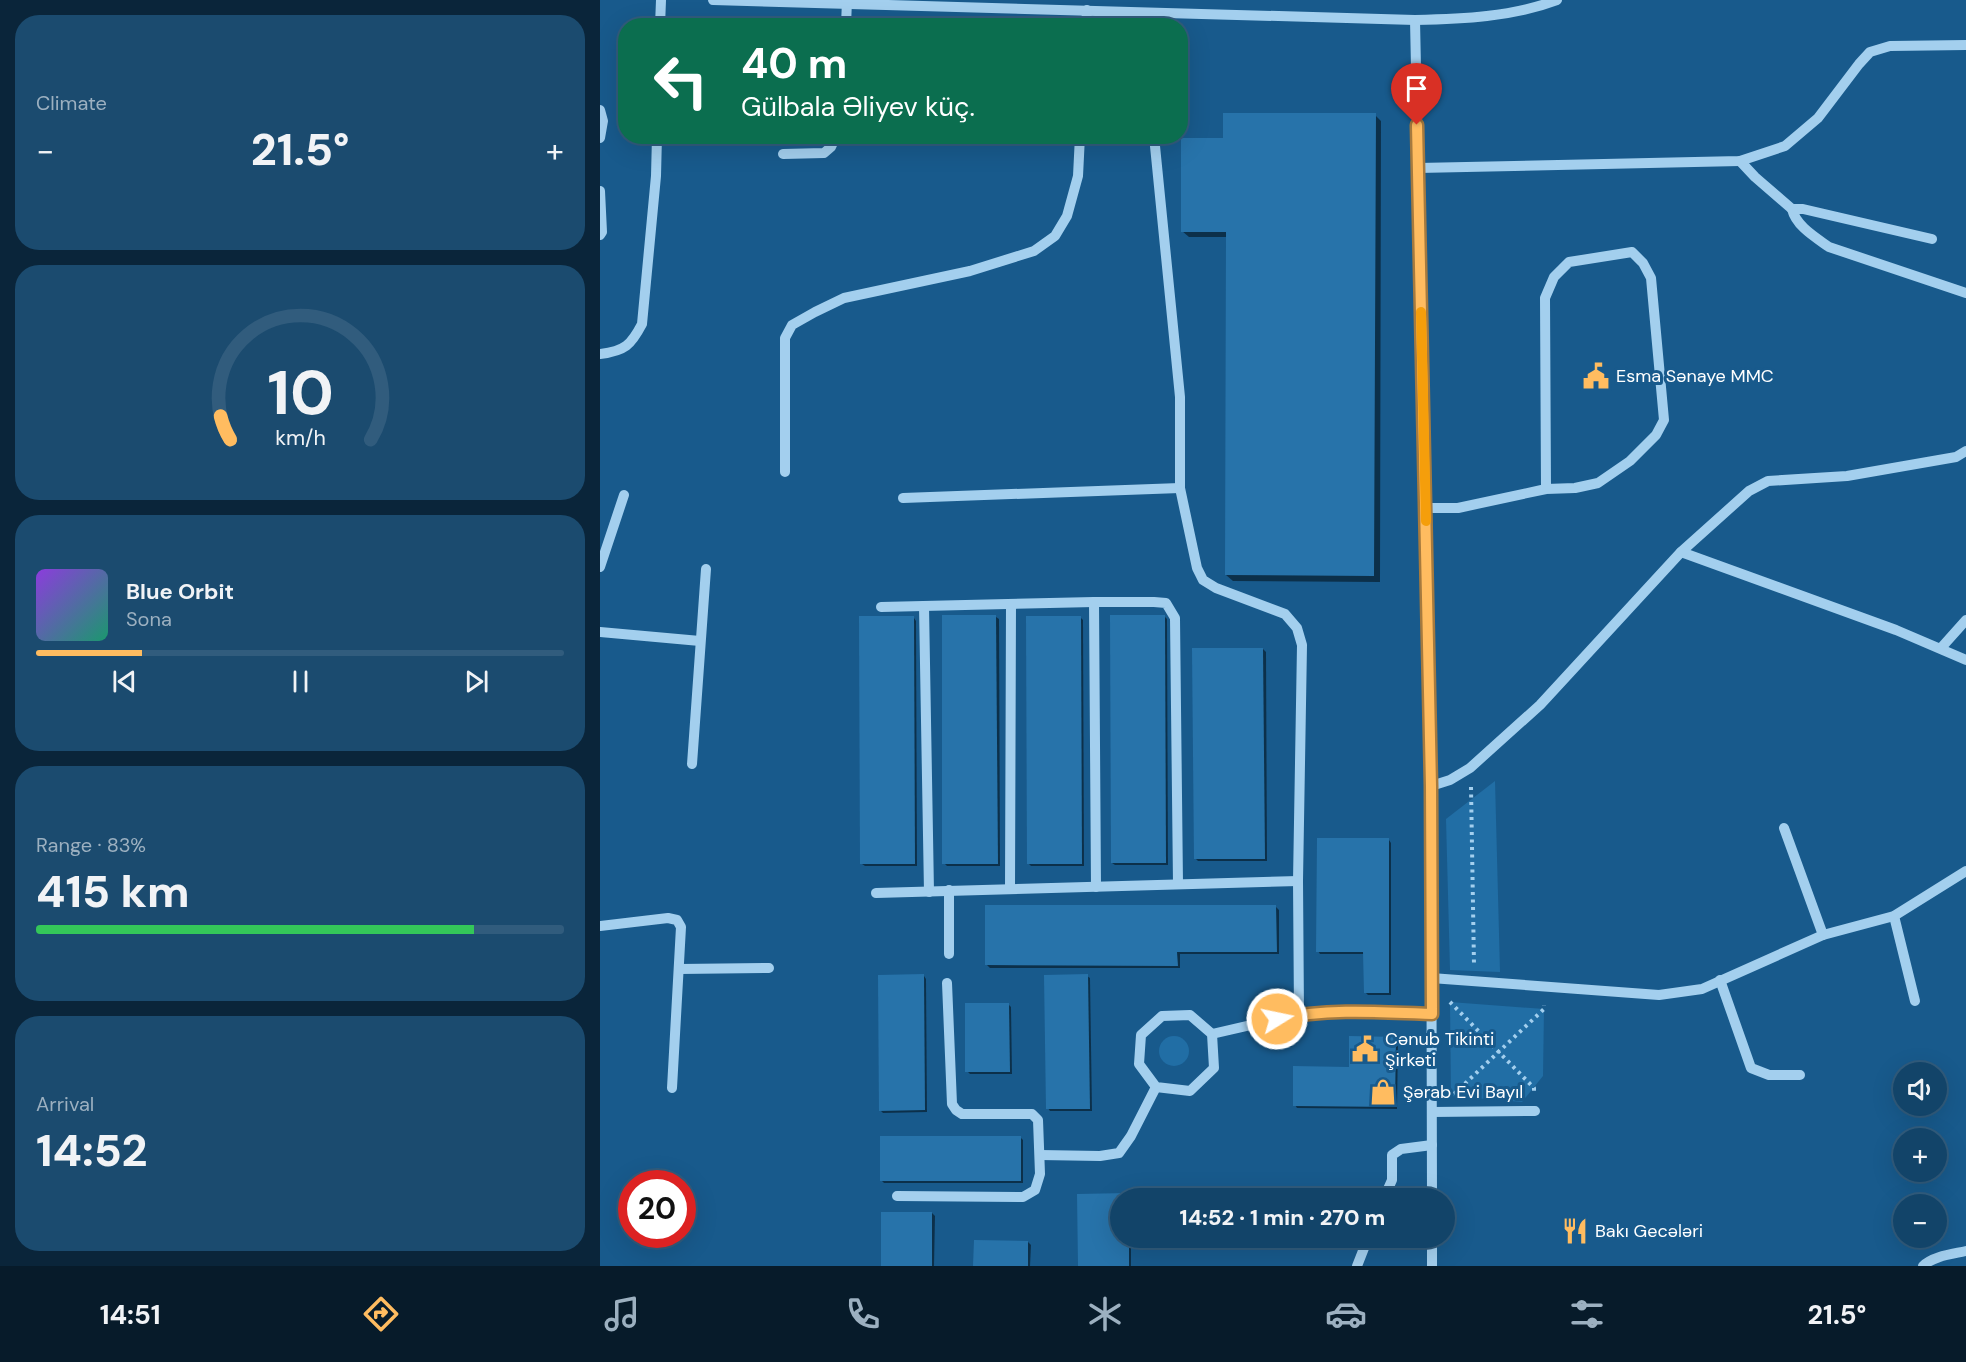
<!DOCTYPE html>
<meta charset="utf-8">
<style>
:root{--surface:#124469;--page:#1b4b6f;--text:#f1f3f6;--muted:#9cb0c0;--line:#315c7d;--accent:#ffbc60}
body{margin:0;font-family:"DM Sans",sans-serif;background:var(--page);color:var(--text);height:100vh;display:flex;flex-direction:column;font-size:22px;white-space:nowrap}
*{box-sizing:border-box;margin:0}
p{font-size:20px;color:var(--muted)}
.icon{flex:none;width:33px;height:33px;fill:none;stroke:currentColor;stroke-width:2;stroke-linecap:round;stroke-linejoin:round}
.map{position:relative;flex:1;overflow:hidden}
.drawer{display:flex;flex-direction:column;gap:15px;padding:15px;background:#0a253a;width:600px}
.drawer>*{flex:none}
.banner{position:absolute;left:18px;top:18px;width:570px;height:126px;border-radius:24px;box-shadow:0 6px 24px #0002,0 0 0 2px var(--line);background:#0b6e4f;color:#fff;overflow:hidden}
.tools{position:absolute;left:1293px;top:1062px;display:grid;gap:12px}
.tools a{display:grid;place-items:center;width:54px;height:54px;border-radius:50%;background:var(--surface);box-shadow:0 6px 24px #0002,0 0 0 2px var(--line);font-size:30px}
.speed{position:absolute;left:18px;top:1170px;display:flex;gap:12px;font-size:30px;font-weight:700;text-align:center}
.speed>*{display:grid;place-content:center;width:78px;height:78px;border-radius:50%;background:var(--surface);box-shadow:0 6px 24px #0002,0 0 0 2px var(--line);line-height:1}
.speed .limit{border:9px solid #d22;background:#fff;color:#111}
.pin{position:absolute;display:grid;place-items:center;width:51px;height:51px;color:#fff;margin:-62px -26px;border-radius:50% 50% 50% 0;rotate:-45deg;box-shadow:0 0 6px #0007}
.pin .icon{rotate:45deg}
.me{position:absolute;width:66px;margin:-33px;rotate:80deg;stroke-linejoin:round;filter:drop-shadow(0 0 4px #0008)}
.turn{display:flex;align-items:center;gap:21px;height:126px;padding:0 24px;font-size:27px}
.turn .icon{width:78px;height:78px;stroke-width:2.5}
.turn b{display:block;font-size:42px;line-height:51px}
.big{font-size:45px;font-weight:800;line-height:1.1}
.drawer .card{flex:1;display:flex;flex-direction:column;justify-content:center;gap:9px;min-width:0;padding:0 21px;border-radius:24px;background:var(--page)}
.drawer .dial{align-items:center;gap:0}
.dial svg{height:156px;overflow:visible;fill:none;stroke:var(--line);stroke-width:7;stroke-linecap:round;text-anchor:middle}
.dial text{fill:var(--text);stroke:none}
.song{display:flex;align-items:center;gap:18px}
.cover{width:72px;height:72px;border-radius:9px;background:linear-gradient(135deg,hsl(270 70% 55%),hsl(160 70% 35%))}
.played{height:6px;border-radius:3px;background:linear-gradient(90deg,var(--accent) 20%,var(--line) 20%)}
.keys{display:flex;justify-content:space-around;direction:ltr}
.heat{display:flex;justify-content:space-between;align-items:center;font-size:33px;direction:ltr}
.charge{height:9px;border-radius:4px;background:linear-gradient(90deg,#34c759 83%,var(--line) 0)}
.trip{position:absolute;left:510px;top:1188px;width:345px;height:60px;border-radius:30px;background:var(--surface);box-shadow:0 6px 24px #0002,0 0 0 2px var(--line);font-weight:800;line-height:60px;text-align:center}
.tabs{display:flex;height:96px;justify-content:space-around;align-items:center;background:#071b2a;color:var(--muted)}
.tabs .icon{width:42px;height:42px}
.tabs .active{color:var(--accent)}
.tabs b{font-size:27px;color:var(--text)}
main{display:flex;flex:1;min-height:0}
.map>svg:first-child{display:block}
</style>
<main>
<section class="drawer">
<div class="card"><p>Climate</p>
<div class="heat"><a>−</a><b class="big">21.5°</b><a>+</a></div>
</div>
<div class="card dial"><svg viewBox="0 0 100 80">
<path d="M14 69A42 42 0 1 1 86 69"/>
<path d="M14 69A42 42 0 0 1 9 57" stroke="#ffbc60"/>
<text x="50" y="56" font-size="32" font-weight="700">10</text>
<text x="50" y="72" font-size="11">km/h</text>
</svg></div>
<div class="card">
<div class="song"><i class="cover"></i><div><b>Blue Orbit</b><p>Sona</p></div></div>
<div class="played"></div>
<div class="keys"><svg class="icon" aria-label="previous" viewBox="0 0 24 24"><path d="M18 5L8 12l10 7zM5 5v14"/></svg><svg class="icon" aria-label="pause" viewBox="0 0 24 24"><path d="M8 5v14M16 5v14"/></svg><svg class="icon" aria-label="next" viewBox="0 0 24 24"><path d="M6 5l10 7-10 7zM19 5v14"/></svg></div>
</div>
<div class="card"><p>Range · 83%</p><b class="big">415 km</b><div class="charge"></div></div>
<div class="card"><p>Arrival</p><b class="big">14:52</b></div>
</section>
<div class="map">
<svg width="1366" height="1266" viewBox="0 0 1366 1266">
<rect width="100%" height="100%" fill="#185a8c"/>
<g fill="#216ea5">
<polygon points="895,781 900,972 850,970 846,819"/>
<polygon points="850,1002 944,1009 943,1076 922,1102 851,1096"/>
<circle cx="574" cy="1051" r="15"/>
</g>
<g fill="#0007">
<polygon points="775,115 781,121 780,582 633,581 626,575 627,237 589,237 582,231 625,140"/>
<polygon points="564,616 567,619 568,865 515,865 512,863"/>
<polygon points="396,617 399,619 400,866 347,866 344,863"/>
<polygon points="480,617 483,620 484,866 431,866 428,863"/>
<polygon points="314,618 316,621 317,866 265,866 262,864"/>
<polygon points="663,649 666,652 667,861 598,861 595,858"/>
<polygon points="789,840 791,843 791,995 768,995 765,992 765,954 720,954 718,951"/>
<polygon points="676,907 679,910 679,954 580,954 580,968 390,968 387,965"/>
<polygon points="324,976 326,979 327,1112 283,1113 280,1110"/>
<polygon points="487,976 490,978 492,1111 450,1111 448,1108"/>
<polygon points="408,1004 411,1007 412,1074 370,1074 367,1071"/>
<polygon points="795,1038 798,1041 797,1109 697,1108 695,1105"/>
<polygon points="420,1137 423,1140 423,1183 284,1183 282,1181"/>
<polygon points="527,1194 530,1198 520,1198 520,1238 531,1238 531,1266 480,1266 478,1195"/>
<polygon points="332,1213 335,1216 334,1266 282,1266"/>
<polygon points="428,1242 431,1245 430,1266 375,1266"/>
</g>
<g fill="#2773aa">
<polygon points="623,113 776,113 774,576 625,575 626,232 581,232 581,138 623,138"/>
<polygon points="342,615 396,615 398,864 342,864"/>
<polygon points="510,615 565,615 566,863 511,863"/>
<polygon points="259,616 314,616 315,864 260,864"/>
<polygon points="426,616 481,616 482,864 427,864"/>
<polygon points="592,648 663,648 665,859 594,859"/>
<polygon points="717,838 789,838 789,993 764,993 763,952 716,952"/>
<polygon points="385,905 676,905 677,952 577,952 578,966 385,965"/>
<polygon points="324,974 325,1110 279,1111 278,975"/>
<polygon points="488,974 490,1109 446,1109 444,975"/>
<polygon points="365,1003 409,1003 410,1072 365,1072"/>
<polygon points="749,1036 796,1037 795,1107 693,1106 693,1066 749,1067"/>
<rect x="280" y="1136" width="141" height="45"/>
<polygon points="528,1193 528,1198 520,1198 520,1238 529,1238 529,1266 478,1266 477,1194"/>
<rect x="281" y="1212" width="51" height="54"/>
<polygon points="374,1240 428,1241 428,1266 373,1266"/>
</g>
<g fill="none" stroke-linecap="round" stroke-linejoin="round">
<g stroke="#a3cfee" stroke-width="4" stroke-dasharray="3 4.5" stroke-linecap="butt">
<polyline points="871,787 874,965"/>
<polyline points="850,1002 934,1088 934,1092"/>
<polyline points="854,1094 944,1009 944,1005"/>
</g>
<g stroke="#a3cfee" stroke-width="10">
<path d="M113,0l702,20c47,-1 97,-3 142,-20"/>
<polyline points="815,20 831,786 832,1198"/>
<polyline points="60,26 61,0"/>
<polyline points="246,26 247,0"/>
<polyline points="486,26 487,10"/>
<polyline points="0,110 3,121 0,138"/>
<polyline points="554,136 580,397 580,488 597,568 603,580 616,588 685,614 697,628 702,645 698,881 699,1014 765,1012 832,1014"/>
<polyline points="183,154 224,153 231,147 236,136"/>
<polyline points="1140,161 1155,177 1192,209 1203,209 1332,239"/>
<polyline points="818,168 1140,161 1185,146 1218,118 1259,64 1270,52 1290,46 1366,45"/>
<polyline points="0,191 2,232 0,235"/>
<path d="M1192,209c4,17 23,28 37,38l137,46"/>
<path d="M0,354c25,-3 31,-9 42,-30l14,-148 1,-40"/>
<polyline points="185,472 185,338 192,325 215,312 244,298 370,271 434,251 455,236 467,216 478,176 480,136"/>
<polyline points="303,498 580,488"/>
<polyline points="826,508 858,508 946,489 975,488 998,483 1030,461 1056,435 1064,420 1051,278 1043,263 1032,252 969,262 954,277 945,298 946,489"/>
<polyline points="1081,552 1296,630 1366,660"/>
<polyline points="0,567 24,495"/>
<polyline points="494,602 496,887"/>
<polyline points="324,606 329,892"/>
<polyline points="281,607 494,602 554,602 566,603 575,618 578,884"/>
<polyline points="0,632 100,641"/>
<polyline points="1341,648 1366,620"/>
<polyline points="92,764 106,569"/>
<polyline points="831,786 850,780 870,768 940,705 1081,552 1149,491 1168,481 1247,476 1356,457 1366,451"/>
<polyline points="1184,828 1223,935"/>
<polyline points="410,889 411,604"/>
<polyline points="349,890 349,954"/>
<polyline points="276,893 698,881"/>
<polyline points="1294,916 1315,1001"/>
<polyline points="0,926 68,918 77,920 81,927 72,1088"/>
<polyline points="79,969 169,968"/>
<polyline points="831,978 1059,995 1102,989 1223,935 1294,916 1366,871"/>
<polyline points="1120,980 1151,1068 1169,1075 1200,1075"/>
<polygon points="590,1015 612,1034 614,1068 590,1091 556,1087 539,1064 541,1035 562,1016"/>
<polyline points="612,1034 699,1014"/>
<polyline points="832,1112 935,1111"/>
<polyline points="440,1155 500,1156 519,1153 531,1136 556,1087"/>
<polyline points="297,1196 423,1197 435,1190 440,1174 438,1120 432,1114 362,1114 356,1110 352,1104 347,983"/>
<polyline points="784,1198 792,1180 792,1155 801,1149 832,1145"/>
<polyline points="832,1238 832,1266"/>
<polyline points="757,1266 768,1238"/>
<path d="M1323,1266c10,-10 30,-12 43,-15"/>
</g>
</g>
<g fill="none" stroke-linecap="round" stroke-linejoin="round">
<g stroke="#a67a3e" stroke-width="15">
<path id="route" d="M677,1019c51,-11 104,-7 155,-5l-1,-228 -14,-661"/>
</g>
<use href="#route" stroke="#ffbc60" stroke-width="10"/>
<polyline stroke="#f59e0b" stroke-width="10" points="821,312 826,521"/>
</g>
<defs>
<g id="civic-bare" transform="scale(2.07)"><path d="M-.6-6.5H3V-4.5H.6V-3L4-1V1h2V6H-6V1h2V-1L-.6-3ZM-1.2 2.5V6h2.4V2.5Z" fill="#ffbc60" stroke="#185a8c" stroke-width="2.5" paint-order="stroke"/></g>
<g id="shop-bare" transform="scale(2.07)"><path d="M-5-2.5h2.3a2.7 3.5 0 0 1 5.4 0H5L5.5 6h-11ZM-1.5-2.5h3a1.5 2.3 0 0 0-3 0Z" fill="#ffbc60" stroke="#185a8c" stroke-width="2.5" paint-order="stroke"/></g>
<g id="restaurant-bare" transform="scale(2.07)"><path d="M-5-6h1v4h1v-4h1v4h1v-4h1v5L-1.5 .5V6h-2V.5L-5-1ZM5-6V6H3V1.5H1.5Q1.5-4 5-6Z" fill="#ffbc60" stroke="#185a8c" stroke-width="2.5" paint-order="stroke"/></g>
</defs>
<g fill-rule="evenodd">
<use href="#civic-bare" x="996" y="376"/>
<use href="#civic-bare" x="765" y="1049"/>
<use href="#shop-bare" x="783" y="1092"/>
<use href="#restaurant-bare" x="975" y="1231"/>
</g>
<g text-anchor="middle" dominant-baseline="central" stroke-width="6" stroke-linejoin="round" paint-order="stroke">
<g font-size="18" fill="#fff" stroke="#185a8c" text-anchor="start">
<text x="1016" y="376">Esma Sənaye MMC</text>
<text x="785" y="1039">Cənub Tikinti<tspan x="785" dy="21">Şirkəti</tspan></text>
<text x="803" y="1092">Şərab Evi Bayıl</text>
<text x="995" y="1231">Bakı Gecələri</text>
</g>
</g>
</svg>
<div class="tools">
<a><svg class="icon" aria-label="sound" viewBox="0 0 24 24"><path d="M4 9h4l5-4v14l-5-4H4zM17 9q2 3 0 6"/></svg></a>
<a>+</a>
<a>−</a>
</div>
<div class="speed"><div class="limit">20</div></div>
<div class="pin" style="left:817px;top:125px;background:#d93025"><svg class="icon" aria-label="arrive" viewBox="0 0 24 24"><path d="M6 21V4h12l-3 4 3 4H6"/></svg></div>
<svg class="me" style="left:677px;top:1019px" viewBox="-20 -20 40 40"><circle r="17" fill="#ffbc60" stroke="#fff" stroke-width="3"/><path d="M0-11L8 9 0 5-8 9z" fill="#fff"/></svg>
<div class="trip">14:52 · 1 min · 270 m</div>
<div class="banner">
<div class="turn"><svg class="icon" aria-label="left" viewBox="0 0 24 24"><path d="M17 20v-9H6M10 6l-5 5 5 5"/></svg><div><b>40 m</b>Gülbala Əliyev küç.</div></div>
</div>
</div>
</main>
<nav class="tabs">
<b>14:51</b>
<svg class="icon active" aria-label="directions" viewBox="0 0 24 24"><path d="M12 3l9 9-9 9-9-9zM9 14v-3h6M13 9l2 2-2 2"/></svg>
<svg class="icon" aria-label="music" viewBox="0 0 24 24"><path d="M9 18V5l10-2v13"/><circle cx="6" cy="18" r="3"/><circle cx="16" cy="16" r="3"/></svg>
<svg class="icon" aria-label="phone" viewBox="0 0 24 24"><path d="M5 4h4l2 5-3 2q2 4 5 5l2-3 5 2v4C11 20 4 13 5 4z"/></svg>
<svg class="icon" aria-label="climate" viewBox="0 0 24 24"><path d="M12 3v18M4 7l16 10M4 17L20 7"/></svg>
<svg class="icon" aria-label="car" viewBox="0 0 24 24"><path d="M5 17H2v-5l4-1 3-4h7l3 4 3 1v5h-3M9 17h6M6 11h13"/><circle cx="7" cy="17" r="2"/><circle cx="17" cy="17" r="2"/></svg>
<svg class="icon" aria-label="filters" viewBox="0 0 24 24"><path d="M4 7h16M4 17h16"/><circle cx="9" cy="7" r="2"/><circle cx="15" cy="17" r="2"/></svg>
<b>21.5°</b>
</nav>
